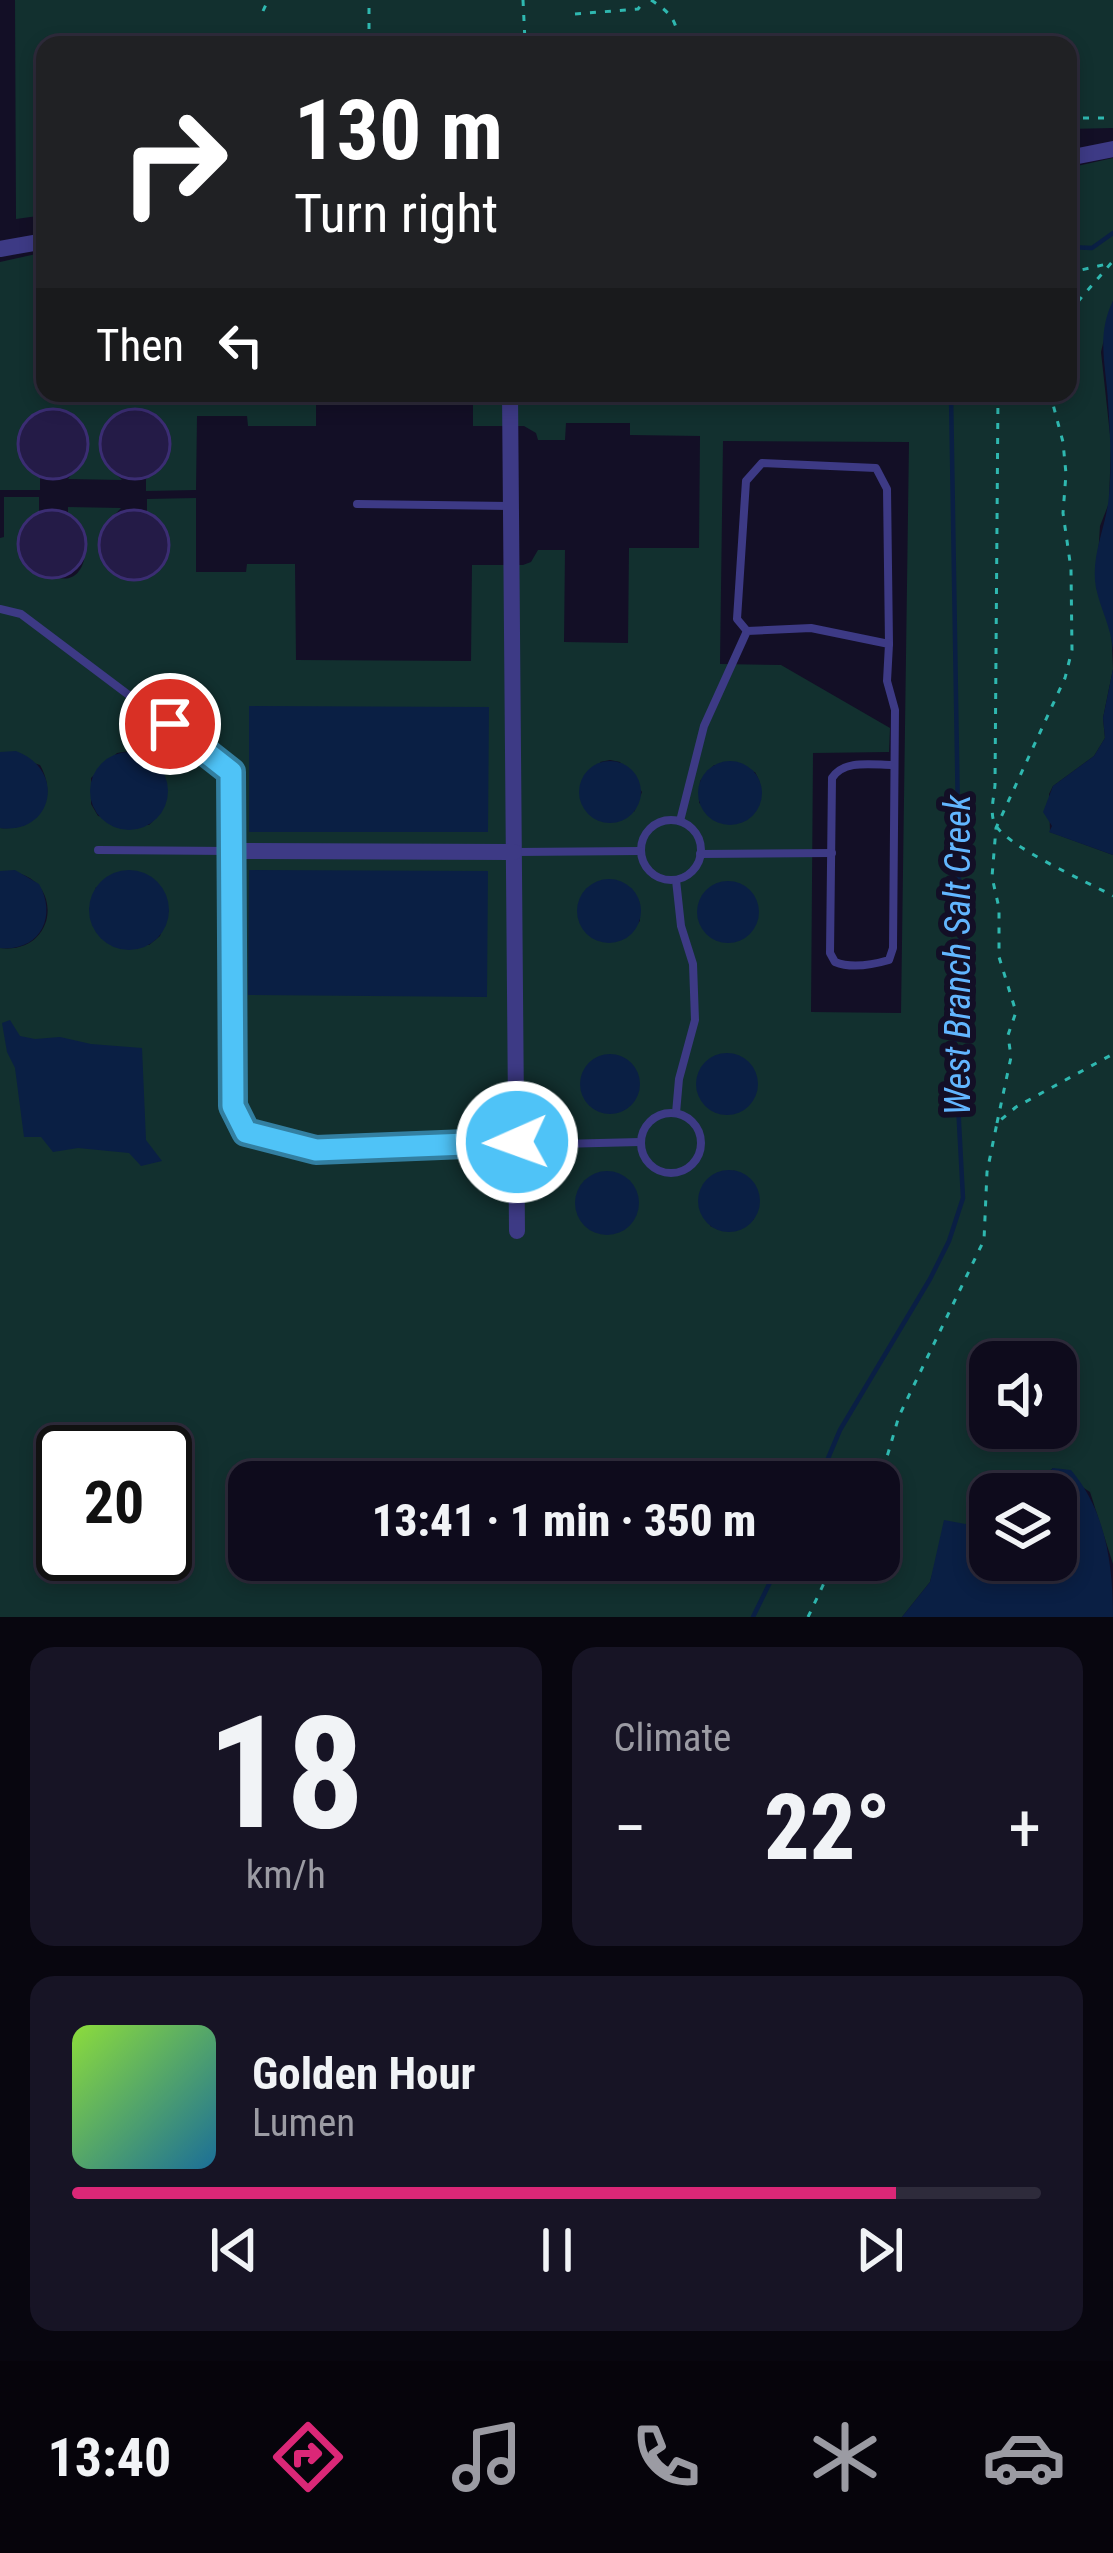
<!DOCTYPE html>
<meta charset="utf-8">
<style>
:root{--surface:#0e0b1c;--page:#171425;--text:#f1f3f6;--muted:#9b9ba3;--line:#2e2b3b;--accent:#db2777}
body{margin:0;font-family:"Roboto Condensed",sans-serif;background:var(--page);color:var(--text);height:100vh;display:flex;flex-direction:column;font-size:45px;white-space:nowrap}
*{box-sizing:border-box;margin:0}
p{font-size:39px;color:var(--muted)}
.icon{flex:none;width:66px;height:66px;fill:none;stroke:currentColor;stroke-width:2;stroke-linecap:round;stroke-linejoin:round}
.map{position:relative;height:1617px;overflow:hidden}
.panel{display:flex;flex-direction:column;gap:30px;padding:30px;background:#08060f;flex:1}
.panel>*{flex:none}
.hud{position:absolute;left:36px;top:36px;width:1041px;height:366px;border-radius:24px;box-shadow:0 6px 18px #0003,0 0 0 3px var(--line);background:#202124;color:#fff;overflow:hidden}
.buttons{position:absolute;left:969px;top:1341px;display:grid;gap:24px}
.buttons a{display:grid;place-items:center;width:108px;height:108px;border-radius:24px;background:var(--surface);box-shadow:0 6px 18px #0003,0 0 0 3px var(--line);font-size:60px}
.speed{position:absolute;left:36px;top:1425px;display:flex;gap:24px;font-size:60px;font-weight:700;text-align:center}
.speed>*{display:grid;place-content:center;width:156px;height:156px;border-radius:50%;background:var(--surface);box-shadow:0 6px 18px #0003,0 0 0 3px var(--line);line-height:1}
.speed .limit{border:6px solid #111;border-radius:18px;background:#fff;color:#111}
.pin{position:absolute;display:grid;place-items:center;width:102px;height:102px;color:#fff;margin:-51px;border:6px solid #fff;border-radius:50%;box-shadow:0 3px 12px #0007}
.me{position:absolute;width:132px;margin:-66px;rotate:268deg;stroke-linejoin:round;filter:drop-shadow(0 0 9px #0008)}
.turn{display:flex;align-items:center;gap:42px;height:252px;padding:0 60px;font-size:54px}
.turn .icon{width:156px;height:156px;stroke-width:2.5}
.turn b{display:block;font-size:84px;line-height:102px}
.then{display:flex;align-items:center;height:114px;padding:0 60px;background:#0003;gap:24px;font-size:45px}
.big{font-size:90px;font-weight:800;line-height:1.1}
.panel .card{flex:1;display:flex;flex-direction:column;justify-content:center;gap:18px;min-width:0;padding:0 42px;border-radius:24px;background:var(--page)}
.panel .dial{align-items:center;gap:0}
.dial b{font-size:156px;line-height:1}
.song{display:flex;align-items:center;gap:36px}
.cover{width:144px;height:144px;border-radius:18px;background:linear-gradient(135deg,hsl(90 70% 55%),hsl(200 70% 35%))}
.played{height:12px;border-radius:6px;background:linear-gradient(90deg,var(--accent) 85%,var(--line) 85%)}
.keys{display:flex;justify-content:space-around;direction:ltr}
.heat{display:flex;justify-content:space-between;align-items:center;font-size:66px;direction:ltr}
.panel .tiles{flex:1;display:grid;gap:30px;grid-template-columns:1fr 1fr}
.card:last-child{grid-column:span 2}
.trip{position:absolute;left:228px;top:1461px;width:672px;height:120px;border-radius:24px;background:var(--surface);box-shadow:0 6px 18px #0003,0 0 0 3px var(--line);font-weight:800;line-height:120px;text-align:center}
.dock{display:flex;height:192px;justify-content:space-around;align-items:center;background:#06040b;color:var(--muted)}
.dock .icon{width:84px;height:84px}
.dock .current{color:var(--accent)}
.dock b{font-size:54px;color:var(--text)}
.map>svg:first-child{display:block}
</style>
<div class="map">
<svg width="1113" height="1617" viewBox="0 0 1113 1617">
<rect width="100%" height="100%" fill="#130f26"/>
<g fill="#12302f" fill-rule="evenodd">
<polygon points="15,0 1113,0 1113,128 1068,129 1068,45 45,45 45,215 16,219"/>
<path d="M1113,158v143l-12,51 10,92 -2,59 -9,23 -4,61 15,38 2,44 -10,49 2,20 -11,18 -41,30 -4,8 1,38 63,23v709l-23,-72 -37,-24 -28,26h-35v28l-48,17 -12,43 -28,35h-902v-669c61,7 66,-79 0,-77v-43c39,4 59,-30 40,-63l-40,-13v-214l4,-1v-40h35v16c-39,41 44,105 47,33 1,-15 -7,-24 -18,-32v-7l53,1c-5,6 -14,13 -18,21 -26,53 69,71 66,14 0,-15 -9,-23 -22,-30v-14l49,-1v74h50l1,-8h48l1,96 175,1 1,-96h51l8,-3 7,-12h27l-1,92 64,1 1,-95h70l1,-112 -70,-1v-12h-64l-1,17h-27l-2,-7 -12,-7h-51v-33h595v-225zM723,441l186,1 -8,571 -90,-1 2,-259 76,-1 1,-24 -109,-63 -61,-1zM129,751c41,7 50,48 20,74l-51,-9 -7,-12v-26l26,-25zM610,760l10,2 22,30 -8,20 -34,-50zM714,765l41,7c12,20 6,40 -15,51l-41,-20 1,-22zM96,887l73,23 -9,26 -11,9 -60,-35zM639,900l1,21 -21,20h-20zM734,1170l20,49c-13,13 -27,15 -44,7zM990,1362h66v66h-66zM63,1452h102v102h-102zM249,1482h630v78h-630z"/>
<path d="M45,252v141h271v33h-68l-1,-10h-50l-1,74 -50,1v-12c14,-9 26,-20 24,-38 -4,-53 -90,-30 -66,19 4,8 13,14 18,20l-54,-1 18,-24 -1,-24c-35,-57 -85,12 -45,45v14h-40v-228z"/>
</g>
<g fill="#0a1f44">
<path d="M1113,301v350c-2,-25 -12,-40 -17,-63 -6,-32 11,-63 13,-93 3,-31 1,-62 -1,-93 -2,-37 -12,-67 5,-101z"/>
<polygon points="1113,669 1113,855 1049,832 1052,826 1043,812 1053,786 1094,756 1105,738 1103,718"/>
<polygon points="249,706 489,707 488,832 249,832"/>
<path d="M16,751c51,19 37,84 -16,77v-76z"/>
<circle cx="129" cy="791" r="39"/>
<circle cx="610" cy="792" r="31"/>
<circle cx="730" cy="793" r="32"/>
<path d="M15,870l24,14c19,33 0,68 -39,64v-77z"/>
<polygon points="249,870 488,871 487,997 248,995"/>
<circle cx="129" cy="910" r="40"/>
<circle cx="609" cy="911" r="32"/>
<circle cx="728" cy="912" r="31"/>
<polygon points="10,1020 20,1036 35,1039 60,1037 91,1044 142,1048 146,1140 162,1161 141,1166 129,1153 78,1148 53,1152 41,1137 24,1137 15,1068 7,1052 2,1023"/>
<circle cx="727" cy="1084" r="31"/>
<circle cx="610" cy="1084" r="30"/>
<circle cx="729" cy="1201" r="31"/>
<circle cx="607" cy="1203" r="32"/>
<path d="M1053,1468l18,2c35,41 42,95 42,147h-211l28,-35 14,-62 32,6 14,-4v38h66v-66h-31z"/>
</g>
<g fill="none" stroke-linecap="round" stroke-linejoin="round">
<g stroke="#0a1f44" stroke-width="4.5">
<polyline points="1068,247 1092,248 1113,233"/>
<polyline points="818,1482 840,1430 930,1279 949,1241 963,1198 952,991 960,941 951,393"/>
<polyline points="753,1617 781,1560"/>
</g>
</g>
<g fill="#241b47" stroke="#3b2d73" stroke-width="3">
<circle cx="135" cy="444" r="35"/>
<circle cx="53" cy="444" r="35"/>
<circle cx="52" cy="544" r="34"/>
<circle cx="134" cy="545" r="35"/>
</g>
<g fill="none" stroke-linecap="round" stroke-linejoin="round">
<g stroke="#2fb8b0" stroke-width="3" stroke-dasharray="6 9" stroke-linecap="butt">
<polyline points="523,0 525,41"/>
<path d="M651,0c20,13 27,21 27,45"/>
<polyline points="263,11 268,0"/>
<polyline points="575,14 638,9 645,0"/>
<polyline points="369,44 369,0"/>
<polyline points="1068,118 1113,118"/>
<polyline points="1068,273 1107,264"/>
<polyline points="1068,313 1113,261"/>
<path d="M998,393l-3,392c-1,12 -5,26 -1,37 8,23 94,60 119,74"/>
<polyline points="997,1123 1011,1057 1008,1035 1016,1012 999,957 999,908 992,877 996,828 1065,678 1072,650 1071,569 1063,513 1066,474 1063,442 1050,393"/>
<polyline points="879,1484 899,1416 984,1240 987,1172 997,1123 1016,1107 1113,1054"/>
<polyline points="808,1617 835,1560"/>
</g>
<g stroke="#3d3a85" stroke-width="8">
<polyline points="357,504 511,506"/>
<polyline points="0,609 21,614 231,772 233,1106 246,1132 317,1150 640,1142"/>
<polyline points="747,631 737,619 746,481 762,463 876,468 887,489 889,644"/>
<circle cx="671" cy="850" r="30"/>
<path d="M680,821l24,-95 43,-95 64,-3 78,16 -2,37 8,29 -2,238 -4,12c-17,5 -37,9 -54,2l-5,-9 2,-175c12,-19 41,-13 61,-13"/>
<polyline points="98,850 229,851"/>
<polyline points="516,852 640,851"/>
<polyline points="700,854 832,853"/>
<circle cx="671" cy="1143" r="30"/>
<polyline points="676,1113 679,1079 695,1020 693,964 681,926 676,880"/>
</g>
<g stroke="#3d3a85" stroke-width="16">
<polyline points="1068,158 1113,149"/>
<polyline points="0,249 45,241"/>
<polyline points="510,393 517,1231"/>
<polyline points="232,851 514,852"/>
</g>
</g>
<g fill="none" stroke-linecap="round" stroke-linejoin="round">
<g stroke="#337fa1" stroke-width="30">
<polyline id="route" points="170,724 231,772 233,1106 246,1132 316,1150 517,1142"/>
</g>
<use href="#route" stroke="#4fc3f7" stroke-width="21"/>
</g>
<g text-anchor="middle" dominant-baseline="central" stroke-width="12" stroke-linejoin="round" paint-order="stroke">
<g font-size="36" font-style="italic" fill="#62b6ff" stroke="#130f26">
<text transform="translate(958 955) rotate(-90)">West Branch Salt Creek</text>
</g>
</g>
</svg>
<div class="buttons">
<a><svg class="icon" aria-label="sound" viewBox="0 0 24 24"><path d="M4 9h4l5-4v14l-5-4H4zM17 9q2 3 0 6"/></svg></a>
<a><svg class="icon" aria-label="layers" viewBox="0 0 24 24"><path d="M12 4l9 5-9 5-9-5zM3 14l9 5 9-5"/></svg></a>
</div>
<div class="speed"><div class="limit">20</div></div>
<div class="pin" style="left:170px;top:724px;background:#d93025"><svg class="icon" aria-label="arrive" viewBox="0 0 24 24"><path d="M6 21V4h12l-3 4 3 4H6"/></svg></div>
<svg class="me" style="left:517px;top:1142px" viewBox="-20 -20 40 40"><circle r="17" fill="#4fc3f7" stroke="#fff" stroke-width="3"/><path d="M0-11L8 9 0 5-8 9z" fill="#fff"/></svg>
<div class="trip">13:41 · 1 min · 350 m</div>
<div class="hud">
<div class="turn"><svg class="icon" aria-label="right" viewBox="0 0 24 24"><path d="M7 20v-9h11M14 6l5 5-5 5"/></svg><div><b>130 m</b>Turn right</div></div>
<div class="then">Then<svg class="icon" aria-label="left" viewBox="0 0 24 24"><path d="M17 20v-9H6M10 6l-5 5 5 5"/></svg></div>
</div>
</div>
<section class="panel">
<div class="tiles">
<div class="card dial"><b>18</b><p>km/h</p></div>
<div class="card"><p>Climate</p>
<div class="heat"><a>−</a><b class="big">22°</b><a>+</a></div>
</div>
<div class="card">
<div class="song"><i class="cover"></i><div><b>Golden Hour</b><p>Lumen</p></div></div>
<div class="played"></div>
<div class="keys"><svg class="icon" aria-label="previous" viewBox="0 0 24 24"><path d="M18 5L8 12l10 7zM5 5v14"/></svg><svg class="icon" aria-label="pause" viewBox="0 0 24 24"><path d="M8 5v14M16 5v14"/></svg><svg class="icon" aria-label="next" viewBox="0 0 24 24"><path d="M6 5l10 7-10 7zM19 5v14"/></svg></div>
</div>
</div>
</section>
<nav class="dock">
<b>13:40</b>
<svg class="icon current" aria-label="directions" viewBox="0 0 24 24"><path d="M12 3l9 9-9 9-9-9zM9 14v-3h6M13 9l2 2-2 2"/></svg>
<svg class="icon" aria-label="music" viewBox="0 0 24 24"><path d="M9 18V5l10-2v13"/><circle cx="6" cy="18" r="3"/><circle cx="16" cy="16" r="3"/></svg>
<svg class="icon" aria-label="phone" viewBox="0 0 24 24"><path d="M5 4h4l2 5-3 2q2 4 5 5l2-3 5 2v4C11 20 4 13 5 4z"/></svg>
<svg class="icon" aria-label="climate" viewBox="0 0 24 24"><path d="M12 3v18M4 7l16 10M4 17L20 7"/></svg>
<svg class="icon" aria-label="car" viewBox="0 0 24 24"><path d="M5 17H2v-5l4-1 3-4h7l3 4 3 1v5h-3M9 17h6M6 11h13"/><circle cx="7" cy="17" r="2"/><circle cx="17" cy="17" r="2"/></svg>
</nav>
